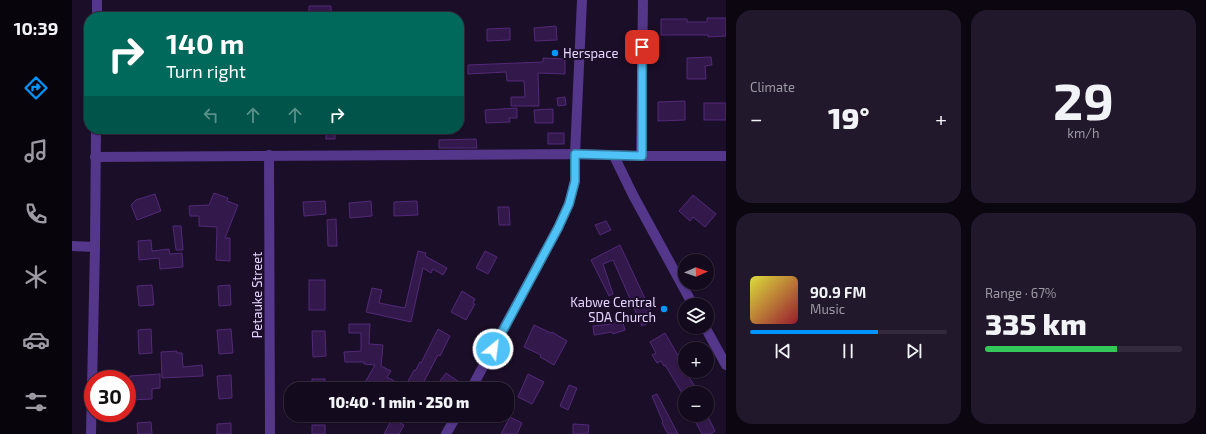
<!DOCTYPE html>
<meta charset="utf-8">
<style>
:root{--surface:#140a1e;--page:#21182b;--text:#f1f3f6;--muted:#9d9aa4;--line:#332b3c;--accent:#0195ff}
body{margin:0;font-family:"Exo 2",sans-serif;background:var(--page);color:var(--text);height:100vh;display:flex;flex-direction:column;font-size:15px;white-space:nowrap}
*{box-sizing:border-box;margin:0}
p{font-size:13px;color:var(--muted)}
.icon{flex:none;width:22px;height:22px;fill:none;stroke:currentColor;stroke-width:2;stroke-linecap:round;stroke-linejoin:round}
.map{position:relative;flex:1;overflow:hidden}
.sheet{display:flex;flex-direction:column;gap:10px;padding:10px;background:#0b0610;width:480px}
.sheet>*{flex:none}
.banner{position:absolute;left:12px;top:12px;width:380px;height:122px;border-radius:16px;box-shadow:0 1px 3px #0004,0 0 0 1px var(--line);background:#00695c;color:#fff;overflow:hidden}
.needle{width:26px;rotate:88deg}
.tools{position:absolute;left:606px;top:254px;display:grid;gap:8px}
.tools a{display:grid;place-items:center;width:36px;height:36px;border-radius:50%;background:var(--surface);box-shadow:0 1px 3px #0004,0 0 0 1px var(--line);font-size:20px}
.speed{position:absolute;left:12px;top:370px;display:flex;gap:8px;font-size:20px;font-weight:700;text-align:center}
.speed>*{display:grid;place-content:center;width:52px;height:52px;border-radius:50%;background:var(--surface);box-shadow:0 1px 3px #0004,0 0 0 1px var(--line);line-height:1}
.speed .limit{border:6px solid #d22;background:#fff;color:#111}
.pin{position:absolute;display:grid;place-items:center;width:34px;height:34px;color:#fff;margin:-17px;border-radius:8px;box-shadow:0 2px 6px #0006}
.me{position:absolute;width:44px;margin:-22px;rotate:29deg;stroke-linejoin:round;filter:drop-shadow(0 0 3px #0008)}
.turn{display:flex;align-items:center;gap:14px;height:84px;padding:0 16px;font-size:18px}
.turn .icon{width:52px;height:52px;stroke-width:2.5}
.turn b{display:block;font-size:28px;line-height:34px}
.lanes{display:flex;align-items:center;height:38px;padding:0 16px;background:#0003;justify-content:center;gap:20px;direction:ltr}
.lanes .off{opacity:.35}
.big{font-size:30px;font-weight:800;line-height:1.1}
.sheet .widget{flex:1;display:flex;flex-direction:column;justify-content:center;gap:6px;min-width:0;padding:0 14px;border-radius:16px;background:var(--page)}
.sheet .dial{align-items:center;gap:0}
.dial b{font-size:52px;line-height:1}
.song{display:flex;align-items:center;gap:12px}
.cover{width:48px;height:48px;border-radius:6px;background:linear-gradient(135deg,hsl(60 70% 55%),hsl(350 70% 35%))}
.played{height:4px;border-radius:2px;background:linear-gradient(90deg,var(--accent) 65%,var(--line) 65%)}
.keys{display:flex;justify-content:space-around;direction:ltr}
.heat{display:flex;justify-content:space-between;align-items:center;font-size:22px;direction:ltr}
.charge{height:6px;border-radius:3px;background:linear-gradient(90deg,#34c759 67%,var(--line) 0)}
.sheet .tiles{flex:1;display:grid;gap:10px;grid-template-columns:repeat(2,1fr)}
.trip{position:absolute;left:212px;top:382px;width:230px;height:40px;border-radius:16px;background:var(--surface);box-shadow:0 1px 3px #0004,0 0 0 1px var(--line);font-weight:800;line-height:40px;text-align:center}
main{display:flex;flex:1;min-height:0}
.dock{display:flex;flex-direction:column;width:72px;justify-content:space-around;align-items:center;background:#08040c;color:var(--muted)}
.dock .icon{width:28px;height:28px}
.dock .selected{color:var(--accent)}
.dock b{font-size:18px;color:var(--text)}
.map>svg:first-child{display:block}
</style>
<main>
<nav class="dock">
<b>10:39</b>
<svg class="icon selected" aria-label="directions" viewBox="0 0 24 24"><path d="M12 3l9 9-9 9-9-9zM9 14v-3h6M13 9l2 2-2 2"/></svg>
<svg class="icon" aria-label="music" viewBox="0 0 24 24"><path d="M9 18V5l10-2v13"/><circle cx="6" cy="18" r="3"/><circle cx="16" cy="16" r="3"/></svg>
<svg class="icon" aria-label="phone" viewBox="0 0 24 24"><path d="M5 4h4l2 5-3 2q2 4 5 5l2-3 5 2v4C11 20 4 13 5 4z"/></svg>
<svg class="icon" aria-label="climate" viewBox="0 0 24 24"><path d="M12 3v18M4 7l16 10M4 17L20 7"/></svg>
<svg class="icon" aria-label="car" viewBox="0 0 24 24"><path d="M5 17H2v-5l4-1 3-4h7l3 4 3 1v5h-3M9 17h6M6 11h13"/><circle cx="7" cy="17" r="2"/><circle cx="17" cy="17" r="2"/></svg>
<svg class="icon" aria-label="filters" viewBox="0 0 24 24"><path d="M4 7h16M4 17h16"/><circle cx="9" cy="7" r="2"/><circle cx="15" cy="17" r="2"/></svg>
</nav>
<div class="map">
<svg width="654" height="434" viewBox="0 0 654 434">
<rect width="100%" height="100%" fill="#1b0e28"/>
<g fill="#33194b" stroke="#522978">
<polygon points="237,6 259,6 259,14 254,14 254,17 237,17"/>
<polygon points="635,18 654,18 654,36 636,37 636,35 589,35 589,19 615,19 615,22 635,22"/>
<polygon points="484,26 485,40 463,41 462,28"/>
<polygon points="438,28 438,40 415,41 415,29"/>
<polygon points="639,57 640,65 633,66 634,79 615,79 615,58"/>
<polygon points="471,58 493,59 493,74 466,73 467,106 439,106 439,97 453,97 452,81 435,81 434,72 396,74 396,65 471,62"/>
<polygon points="493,97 494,105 486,106 485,98"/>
<polygon points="613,101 613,120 586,121 586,102"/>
<rect x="632" y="103" width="22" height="17"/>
<polygon points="445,108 445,118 437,118 438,122 414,123 413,110"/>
<polygon points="481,109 481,123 463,123 462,110"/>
<rect x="254" y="129" width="9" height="10"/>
<rect x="476" y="133" width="16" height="11"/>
<polygon points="404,139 405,148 367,148 367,140"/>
<polygon points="142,193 156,198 155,201 166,205 153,238 158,238 158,261 144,260 145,227 127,226 127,216 118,216 117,206 137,205"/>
<polygon points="83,194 89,211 65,220 59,205 64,200"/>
<polygon points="621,195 644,214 633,227 621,217 618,221 607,211"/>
<polygon points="253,201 254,214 232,216 231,202"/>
<polygon points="299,201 300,216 278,218 277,203"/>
<polygon points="345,201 346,215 322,216 322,202"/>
<polygon points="426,207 437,207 438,225 427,225"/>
<polygon points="264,219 265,246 256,246 255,220"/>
<polygon points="534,221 539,230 528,235 523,225"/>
<polygon points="101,226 109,226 111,250 104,250"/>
<polygon points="79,240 80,251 97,249 98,254 110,253 111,267 88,269 87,258 67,260 66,241"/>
<polygon points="548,245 583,320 570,326 541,260 531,264 541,294 537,296 519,260"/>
<polygon points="346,251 354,253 353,256 375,268 371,275 361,269 359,273 351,268 339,322 294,312 300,288 310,290 307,303 333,308"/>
<polygon points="413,251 425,257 416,274 404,268"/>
<rect x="237" y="280" width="16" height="30"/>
<polygon points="80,285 82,305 67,306 65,286"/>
<polygon points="158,285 159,305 147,306 146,286"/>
<polygon points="390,291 403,299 401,303 403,304 394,320 379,312"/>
<polygon points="550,319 553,330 541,334 540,332 522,335 521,326 540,324 541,321"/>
<polygon points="277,324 298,324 297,344 311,345 309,366 319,371 315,377 333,387 342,370 343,371 348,362 349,363 366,329 378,336 368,356 366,355 348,389 302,389 291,386 303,365 292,364 292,362 273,362 272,352 289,351 289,333 277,333"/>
<polygon points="462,325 479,333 480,332 495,341 482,365 468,357 469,355 452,347"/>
<polygon points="79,329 80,353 67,354 66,330"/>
<polygon points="159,329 161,353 147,354 145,330"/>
<polygon points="240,331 253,331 254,356 241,357"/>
<polygon points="593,333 607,357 605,358 622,385 610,393 593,365 592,366 589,361 585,363 580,355 584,353 578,342"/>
<polygon points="105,351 105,353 110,353 111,367 130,365 131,376 90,378 89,352"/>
<polygon points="374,373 393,386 393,389 379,389 368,381"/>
<polygon points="88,374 88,388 80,389 80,399 57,400 58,376"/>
<polygon points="456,374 472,382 460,404 446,397"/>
<polygon points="159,375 160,398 147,399 145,376"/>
<rect x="240" y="379" width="13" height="10"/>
<polygon points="497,385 505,388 496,410 488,406"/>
<polygon points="585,394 606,434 596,434 590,423 591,422 580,396"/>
<polygon points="630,415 635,415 643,431 639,434 630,434 622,419"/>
<polygon points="438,417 450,423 445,434 429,434"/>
<polygon points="320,419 332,425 327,434 312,434"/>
<polygon points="79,422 80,434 66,434 65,423"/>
<polygon points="159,423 159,434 145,434 145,424"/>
<polygon points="501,424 517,425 516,434 501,434"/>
<rect x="240" y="425" width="13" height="9"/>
</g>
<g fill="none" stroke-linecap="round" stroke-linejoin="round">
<g stroke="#54368a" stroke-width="10">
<polyline points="25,17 25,0"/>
<polyline points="197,155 198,434"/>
<polyline points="542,156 561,195 621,305"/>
<polyline points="569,156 571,0"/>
<polyline points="23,157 503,154 569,156 654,156"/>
<polyline points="0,246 23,247"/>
<polyline points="633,327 654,365"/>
<polyline points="399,389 486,228 497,204 503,181 503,154 510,0"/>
<polyline points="19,434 23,247 24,129"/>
<polyline points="374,434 385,415"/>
</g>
</g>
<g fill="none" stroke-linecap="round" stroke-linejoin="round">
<g stroke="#337fa1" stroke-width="10">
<polyline id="route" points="421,349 486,228 497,204 503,181 503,154 570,156 570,47"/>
</g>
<use href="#route" stroke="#4fc3f7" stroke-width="7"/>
</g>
<g fill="#0195ff" stroke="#1b0e28" stroke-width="1.5">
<circle cx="483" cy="53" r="4"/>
<circle cx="592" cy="309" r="4"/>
</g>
<g text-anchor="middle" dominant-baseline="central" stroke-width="4" stroke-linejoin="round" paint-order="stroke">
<g font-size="13" fill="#e7d5ff" stroke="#1b0e28" text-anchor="start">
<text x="491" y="53">Herspace</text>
<text x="584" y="302" text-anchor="end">Kabwe Central<tspan x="584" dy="15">SDA Church</tspan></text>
</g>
<g font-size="13" fill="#e7d5ff" stroke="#1b0e28">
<text transform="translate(185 295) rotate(-90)">Petauke Street</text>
</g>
</g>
</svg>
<div class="tools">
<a><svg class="needle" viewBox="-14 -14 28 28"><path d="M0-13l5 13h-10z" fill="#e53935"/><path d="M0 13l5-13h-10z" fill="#9d9aa4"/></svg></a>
<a><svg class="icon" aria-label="layers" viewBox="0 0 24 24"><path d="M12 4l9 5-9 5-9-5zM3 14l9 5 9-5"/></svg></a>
<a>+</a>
<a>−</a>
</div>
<div class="speed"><div class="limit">30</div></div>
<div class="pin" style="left:570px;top:47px;background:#d93025"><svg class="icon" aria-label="arrive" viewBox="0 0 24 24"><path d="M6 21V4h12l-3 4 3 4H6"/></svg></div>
<svg class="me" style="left:421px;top:349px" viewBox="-20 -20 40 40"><circle r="17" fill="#4fc3f7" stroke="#fff" stroke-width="3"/><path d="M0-11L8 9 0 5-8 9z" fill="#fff"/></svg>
<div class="trip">10:40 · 1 min · 250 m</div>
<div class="banner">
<div class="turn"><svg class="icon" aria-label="right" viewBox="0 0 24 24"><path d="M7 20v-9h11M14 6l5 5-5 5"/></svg><div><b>140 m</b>Turn right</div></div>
<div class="lanes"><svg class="icon off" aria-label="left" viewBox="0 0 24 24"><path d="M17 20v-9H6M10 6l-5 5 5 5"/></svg><svg class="icon off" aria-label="ahead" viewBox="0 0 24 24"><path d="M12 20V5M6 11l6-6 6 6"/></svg><svg class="icon off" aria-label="ahead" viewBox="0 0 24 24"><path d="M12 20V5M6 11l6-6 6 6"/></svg><svg class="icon" aria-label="right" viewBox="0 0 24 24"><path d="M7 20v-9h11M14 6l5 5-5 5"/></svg></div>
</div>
</div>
<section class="sheet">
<div class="tiles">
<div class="widget"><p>Climate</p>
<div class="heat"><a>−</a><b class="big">19°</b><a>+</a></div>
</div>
<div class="widget dial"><b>29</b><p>km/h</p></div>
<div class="widget">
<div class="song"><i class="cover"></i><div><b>90.9 FM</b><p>Music</p></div></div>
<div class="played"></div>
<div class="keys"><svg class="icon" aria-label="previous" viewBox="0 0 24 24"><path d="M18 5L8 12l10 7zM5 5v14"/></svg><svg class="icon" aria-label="pause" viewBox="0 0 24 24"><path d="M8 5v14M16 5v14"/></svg><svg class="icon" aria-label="next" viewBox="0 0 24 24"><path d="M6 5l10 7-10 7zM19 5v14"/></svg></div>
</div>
<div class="widget"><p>Range · 67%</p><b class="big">335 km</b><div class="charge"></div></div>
</div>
</section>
</main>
